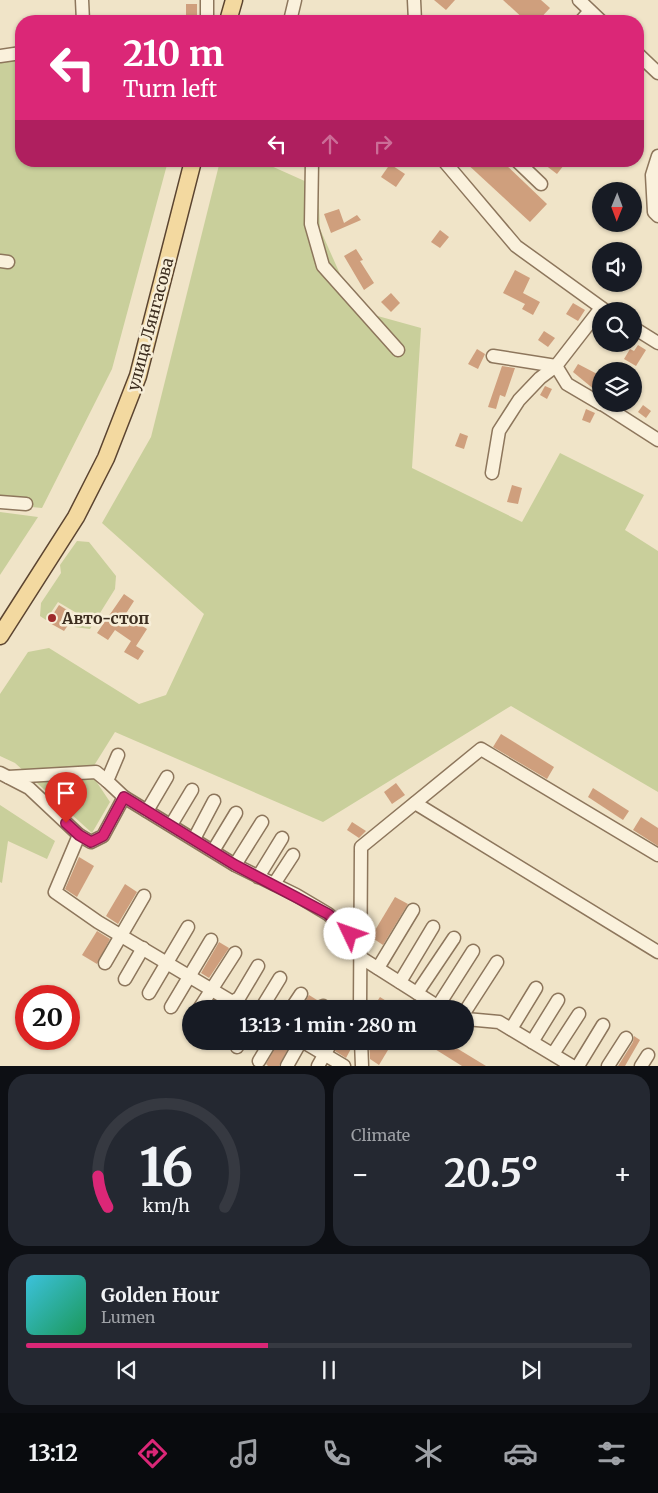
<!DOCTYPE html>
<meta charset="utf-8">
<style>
:root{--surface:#171b24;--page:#242831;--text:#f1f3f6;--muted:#9ea1a6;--line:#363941;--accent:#db2777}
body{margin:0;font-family:Merriweather,serif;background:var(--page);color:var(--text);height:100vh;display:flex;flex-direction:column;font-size:19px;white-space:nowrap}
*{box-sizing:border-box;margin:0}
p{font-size:16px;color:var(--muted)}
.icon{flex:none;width:28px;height:28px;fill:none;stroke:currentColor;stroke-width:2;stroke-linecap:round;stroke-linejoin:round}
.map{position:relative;height:1066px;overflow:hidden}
.panel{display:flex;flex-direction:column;gap:8px;padding:8px;background:#0d0f14;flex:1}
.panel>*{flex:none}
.guide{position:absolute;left:15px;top:15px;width:629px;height:152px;border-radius:20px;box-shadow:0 1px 4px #0004;background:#db2777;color:#fff;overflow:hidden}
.needle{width:32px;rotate:181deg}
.buttons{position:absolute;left:592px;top:182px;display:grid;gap:10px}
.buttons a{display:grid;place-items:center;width:50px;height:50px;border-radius:50%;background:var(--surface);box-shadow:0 1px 4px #0004;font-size:25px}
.speed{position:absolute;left:15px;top:985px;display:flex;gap:10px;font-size:25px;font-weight:700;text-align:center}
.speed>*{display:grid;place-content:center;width:65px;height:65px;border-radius:50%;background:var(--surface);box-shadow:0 1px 4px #0004;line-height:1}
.speed .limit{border:8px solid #d22;background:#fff;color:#111}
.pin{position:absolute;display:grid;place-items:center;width:42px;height:42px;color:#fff;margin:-51px -21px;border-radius:50% 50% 50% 0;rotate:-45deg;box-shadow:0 0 5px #0007}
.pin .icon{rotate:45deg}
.me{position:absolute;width:55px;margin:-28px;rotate:312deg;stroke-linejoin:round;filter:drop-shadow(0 0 4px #0008)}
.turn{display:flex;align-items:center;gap:18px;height:105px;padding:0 25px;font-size:22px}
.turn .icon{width:65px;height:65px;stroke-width:2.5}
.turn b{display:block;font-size:35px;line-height:42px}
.lanes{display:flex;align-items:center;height:48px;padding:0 25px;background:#0003;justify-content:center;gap:25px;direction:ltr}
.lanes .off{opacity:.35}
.big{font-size:38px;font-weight:700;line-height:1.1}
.panel .widget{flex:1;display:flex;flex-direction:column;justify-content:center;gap:8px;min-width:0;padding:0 18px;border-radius:20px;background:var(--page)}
.panel .dial{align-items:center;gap:0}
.dial svg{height:130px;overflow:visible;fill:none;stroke:var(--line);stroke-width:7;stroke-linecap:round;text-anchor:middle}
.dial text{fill:var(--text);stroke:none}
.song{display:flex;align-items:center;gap:15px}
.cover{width:60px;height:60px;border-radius:8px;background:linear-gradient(135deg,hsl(190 70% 55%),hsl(150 70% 35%))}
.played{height:5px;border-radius:2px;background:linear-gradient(90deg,var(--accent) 40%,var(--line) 40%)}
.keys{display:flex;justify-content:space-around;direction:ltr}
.heat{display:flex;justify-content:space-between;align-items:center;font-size:28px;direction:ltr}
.panel .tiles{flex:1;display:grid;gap:8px;grid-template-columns:1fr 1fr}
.widget:last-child{grid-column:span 2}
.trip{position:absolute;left:182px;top:1000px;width:292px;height:50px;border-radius:25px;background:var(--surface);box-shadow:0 1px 4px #0004;font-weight:700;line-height:50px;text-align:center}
.menu{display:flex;height:80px;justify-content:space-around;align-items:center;background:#090b0e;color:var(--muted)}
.menu .icon{width:35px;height:35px}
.menu .selected{color:var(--accent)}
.menu b{font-size:22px;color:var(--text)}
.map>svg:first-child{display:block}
</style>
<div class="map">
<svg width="658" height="1066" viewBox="0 0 658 1066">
<rect width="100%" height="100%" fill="#f0e4c8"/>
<g fill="#c9cf9b">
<polygon points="21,55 21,161 168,161 112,369 42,508 0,504 0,56"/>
<polygon points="220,161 260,161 318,187 320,229 356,310 421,328 412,468 522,522 560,453 644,495 625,530 658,551 658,792 511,706 323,822 115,732 90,772 110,802 92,833 15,763 0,756 0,694 28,652 49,648 139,704 166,695 204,614 102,523 151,437"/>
<polygon points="0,512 38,517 0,575"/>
<polygon points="77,541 89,542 116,576 115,589 90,629 74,627 80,615 58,602 46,620 40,616 41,603 61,573 60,565"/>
<polygon points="0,805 55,841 47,859 8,841 2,883 0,882"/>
</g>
<g fill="#cf9f7d">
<polygon points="434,0 455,0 446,10"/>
<polygon points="503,0 541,0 550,8 538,21 526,21"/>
<rect x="186" y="4" width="11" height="17"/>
<polygon points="464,161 502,161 547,204 530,222"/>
<polygon points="540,161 567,161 557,174"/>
<polygon points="390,164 405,174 396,187 381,177"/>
<polygon points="339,209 344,223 357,215 361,220 331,233 324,214"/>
<polygon points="440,230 449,237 440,248 431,242"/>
<polygon points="356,249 363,260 360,261 374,283 364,290 344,256"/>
<polygon points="515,270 530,278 523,293 540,302 533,315 522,309 525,304 503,293"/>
<polygon points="391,293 400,303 391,312 381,302"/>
<polygon points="573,303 585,310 578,321 566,314"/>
<polygon points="544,331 555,338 548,347 538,340"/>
<polygon points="638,345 646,350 636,366 624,359 630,349 634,351"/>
<polygon points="477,349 485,354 478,369 468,364"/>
<polygon points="578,364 601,376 601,395 573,372"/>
<polygon points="502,366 515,368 505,397 500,395 496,409 488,407"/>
<polygon points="545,386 552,389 547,399 540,395"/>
<polygon points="643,405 651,411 646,418 638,412"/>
<polygon points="586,409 595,413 590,423 582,420"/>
<polygon points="460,433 468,436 464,449 455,446"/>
<polygon points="512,485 522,488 518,504 507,502"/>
<polygon points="124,594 134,601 125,615 147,629 136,646 144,651 138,660 124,652 131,641 115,630 108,640 97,633"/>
<polygon points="59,605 75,615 64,631 48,622"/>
<polygon points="501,734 554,767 547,779 493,747"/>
<polygon points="396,783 405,795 392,804 384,792"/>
<polygon points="593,788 629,811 623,820 588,797"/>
<polygon points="641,817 658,828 658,846 633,830"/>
<polygon points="352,822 366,831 359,838 347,830"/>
<polygon points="79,857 94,866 77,897 65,889"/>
<polygon points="125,884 137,892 118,924 106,916"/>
<polygon points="395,897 408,904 383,945 371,937"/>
<polygon points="97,931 110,939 97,964 82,955"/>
<polygon points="219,942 229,948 209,978 201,973"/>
<polygon points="309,995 317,1000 313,1009 301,1009"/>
<polygon points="380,997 399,1009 372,1009"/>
<polygon points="634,1036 640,1040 625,1066 618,1066 633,1042"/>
<polygon points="279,1041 290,1045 279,1066 268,1066 266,1064"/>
<polygon points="340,1041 353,1041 353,1045 346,1058 335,1051"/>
<polygon points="369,1041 388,1050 379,1065 370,1059"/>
<polygon points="422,1041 445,1041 486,1066 462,1066"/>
</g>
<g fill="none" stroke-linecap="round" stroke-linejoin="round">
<g stroke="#8d765c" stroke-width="15">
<g id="minor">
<polyline points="82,0 83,21"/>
<polyline points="414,0 415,21"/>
<polyline points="579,0 601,21"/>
<polyline points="207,21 207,0"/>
<polyline points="290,21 295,0"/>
<polyline points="581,21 590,11"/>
<polyline points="638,54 658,73"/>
<polyline points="0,56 21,53"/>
<polyline points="658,156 652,175 654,212 658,216"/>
<polyline points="312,161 311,224 323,266 398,350"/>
<polyline points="444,161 516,246 606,311"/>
<polyline points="517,161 541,184"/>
<polyline points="0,261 8,262"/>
<polyline points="634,328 658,343"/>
<polyline points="493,356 556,366 567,384 601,404"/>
<polyline points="602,404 658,440"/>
<polyline points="492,473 499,431 519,400 540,378 556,366 601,308"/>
<polyline points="0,502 26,504"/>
<polyline points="118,755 107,781 124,797"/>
<polyline points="0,773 29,788 79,835 55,892 98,922 244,1009"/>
<polyline points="8,777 96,772 107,781"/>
<polyline points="415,803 658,952"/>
<polyline points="147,811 167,777"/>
<polyline points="171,825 192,790"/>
<polyline points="79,835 91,842 103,836 124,797 235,865 296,895 328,914 361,943"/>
<polyline points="194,839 214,801"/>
<polyline points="213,851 236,813"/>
<polyline points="235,865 262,822"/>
<polyline points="258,877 282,838"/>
<polyline points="274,884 293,855"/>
<polyline points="360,957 442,1009"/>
<polyline points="105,963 144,896"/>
<polyline points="378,968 413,910"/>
<polyline points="125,979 143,948"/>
<polyline points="400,982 433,927"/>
<polyline points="149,993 188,927"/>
<polyline points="417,993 454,938"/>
<polyline points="438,1006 473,951"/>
<polyline points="171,1007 211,940"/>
<polyline points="228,1008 232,1002 239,998 258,966"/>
<polyline points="199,1009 235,953"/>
<polyline points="261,1009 280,978"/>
<polyline points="291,1009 301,994"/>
<polyline points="321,1009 323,1006"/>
<polyline points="360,1009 361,847 481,749 658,855"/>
<polyline points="466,1010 497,962"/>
<polyline points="466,1019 499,1022 572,1066"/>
<polyline points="511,1029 536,988"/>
<polyline points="302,1041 344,1066"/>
<polyline points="361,1041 362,1066"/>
<polyline points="532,1042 558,1000"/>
<polyline points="237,1047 240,1041"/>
<polyline points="553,1054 579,1014"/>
<polyline points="259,1061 271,1041"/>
<polyline points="287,1066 301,1041"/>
<polyline points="318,1066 332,1041"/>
<polyline points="578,1066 603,1025"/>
<polyline points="608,1066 626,1038"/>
<polyline points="641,1066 648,1055"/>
</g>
</g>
<g stroke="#5b4430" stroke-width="19">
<g id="major">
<polyline points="228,21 234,0"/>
<polyline points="0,636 76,517 106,458 138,376 193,161"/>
</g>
</g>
<use href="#minor" stroke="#faf1dc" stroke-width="12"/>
<use href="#major" stroke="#f3d9a0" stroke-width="16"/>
</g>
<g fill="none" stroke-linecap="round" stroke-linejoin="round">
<g stroke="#8e194d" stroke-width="12">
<polyline id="route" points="66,823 79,835 91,842 103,836 124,797 235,865 328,914 350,934"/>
</g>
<use href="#route" stroke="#db2777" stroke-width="9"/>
</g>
<circle fill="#9e2a2b" stroke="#f7eed8" stroke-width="2" cx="52" cy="618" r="5"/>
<g text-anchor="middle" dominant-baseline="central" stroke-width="5" stroke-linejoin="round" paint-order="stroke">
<g font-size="16" fill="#3d2e20" stroke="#f7eed8">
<text transform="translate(150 324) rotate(-75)">улица Лянгасова</text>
</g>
<g font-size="16" font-weight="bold" fill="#3d2e20" stroke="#f7eed8" text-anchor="start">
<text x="62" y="618">Авто-стоп</text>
</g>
</g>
</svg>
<div class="buttons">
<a><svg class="needle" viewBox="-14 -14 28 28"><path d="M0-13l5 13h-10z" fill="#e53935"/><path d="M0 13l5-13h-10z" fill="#9ea1a6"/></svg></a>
<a><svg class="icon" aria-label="sound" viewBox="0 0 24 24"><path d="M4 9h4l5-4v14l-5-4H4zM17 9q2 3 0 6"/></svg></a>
<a><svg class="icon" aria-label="search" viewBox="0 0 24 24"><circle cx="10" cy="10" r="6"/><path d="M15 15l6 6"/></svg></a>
<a><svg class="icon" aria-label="layers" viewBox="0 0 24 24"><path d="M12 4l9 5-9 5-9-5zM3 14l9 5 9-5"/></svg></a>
</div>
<div class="speed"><div class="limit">20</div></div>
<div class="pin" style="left:66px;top:823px;background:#d93025"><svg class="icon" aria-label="arrive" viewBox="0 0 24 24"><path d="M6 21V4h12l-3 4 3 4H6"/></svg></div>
<svg class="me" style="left:350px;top:934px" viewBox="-20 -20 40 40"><circle r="19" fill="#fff"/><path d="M0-13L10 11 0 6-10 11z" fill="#db2777"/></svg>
<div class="trip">13:13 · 1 min · 280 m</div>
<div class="guide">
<div class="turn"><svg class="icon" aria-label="left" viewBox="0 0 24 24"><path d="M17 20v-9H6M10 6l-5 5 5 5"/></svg><div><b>210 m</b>Turn left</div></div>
<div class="lanes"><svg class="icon" aria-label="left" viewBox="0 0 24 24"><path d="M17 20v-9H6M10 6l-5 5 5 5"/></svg><svg class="icon off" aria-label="ahead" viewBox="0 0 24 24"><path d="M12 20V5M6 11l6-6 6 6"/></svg><svg class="icon off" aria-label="right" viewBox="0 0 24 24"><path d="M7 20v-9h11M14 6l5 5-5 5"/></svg></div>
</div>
</div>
<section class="panel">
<div class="tiles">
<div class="widget dial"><svg viewBox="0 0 100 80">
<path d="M14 69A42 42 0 1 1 86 69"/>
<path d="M14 69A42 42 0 0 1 8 50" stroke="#db2777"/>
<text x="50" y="56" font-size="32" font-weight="700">16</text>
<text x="50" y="72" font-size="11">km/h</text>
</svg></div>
<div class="widget"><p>Climate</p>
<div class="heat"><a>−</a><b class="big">20.5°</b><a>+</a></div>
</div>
<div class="widget">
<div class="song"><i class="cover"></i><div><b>Golden Hour</b><p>Lumen</p></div></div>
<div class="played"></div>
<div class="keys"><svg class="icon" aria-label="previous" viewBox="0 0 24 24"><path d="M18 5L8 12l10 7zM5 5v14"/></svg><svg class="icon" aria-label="pause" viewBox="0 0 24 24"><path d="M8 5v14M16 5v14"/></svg><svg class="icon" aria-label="next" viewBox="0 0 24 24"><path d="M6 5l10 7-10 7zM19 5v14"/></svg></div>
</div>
</div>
</section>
<nav class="menu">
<b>13:12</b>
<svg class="icon selected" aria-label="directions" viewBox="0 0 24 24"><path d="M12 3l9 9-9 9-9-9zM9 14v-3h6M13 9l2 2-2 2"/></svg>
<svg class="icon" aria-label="music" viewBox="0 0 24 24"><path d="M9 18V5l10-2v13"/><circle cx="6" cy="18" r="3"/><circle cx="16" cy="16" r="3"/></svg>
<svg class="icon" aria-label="phone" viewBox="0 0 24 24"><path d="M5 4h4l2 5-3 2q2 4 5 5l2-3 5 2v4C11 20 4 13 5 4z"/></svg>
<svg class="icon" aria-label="climate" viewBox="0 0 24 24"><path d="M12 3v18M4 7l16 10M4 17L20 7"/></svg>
<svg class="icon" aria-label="car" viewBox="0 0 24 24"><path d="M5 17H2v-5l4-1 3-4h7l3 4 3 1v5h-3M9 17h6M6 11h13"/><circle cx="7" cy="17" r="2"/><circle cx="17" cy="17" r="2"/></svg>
<svg class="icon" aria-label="filters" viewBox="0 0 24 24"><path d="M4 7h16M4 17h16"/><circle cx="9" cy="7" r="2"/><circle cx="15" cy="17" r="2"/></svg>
</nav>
